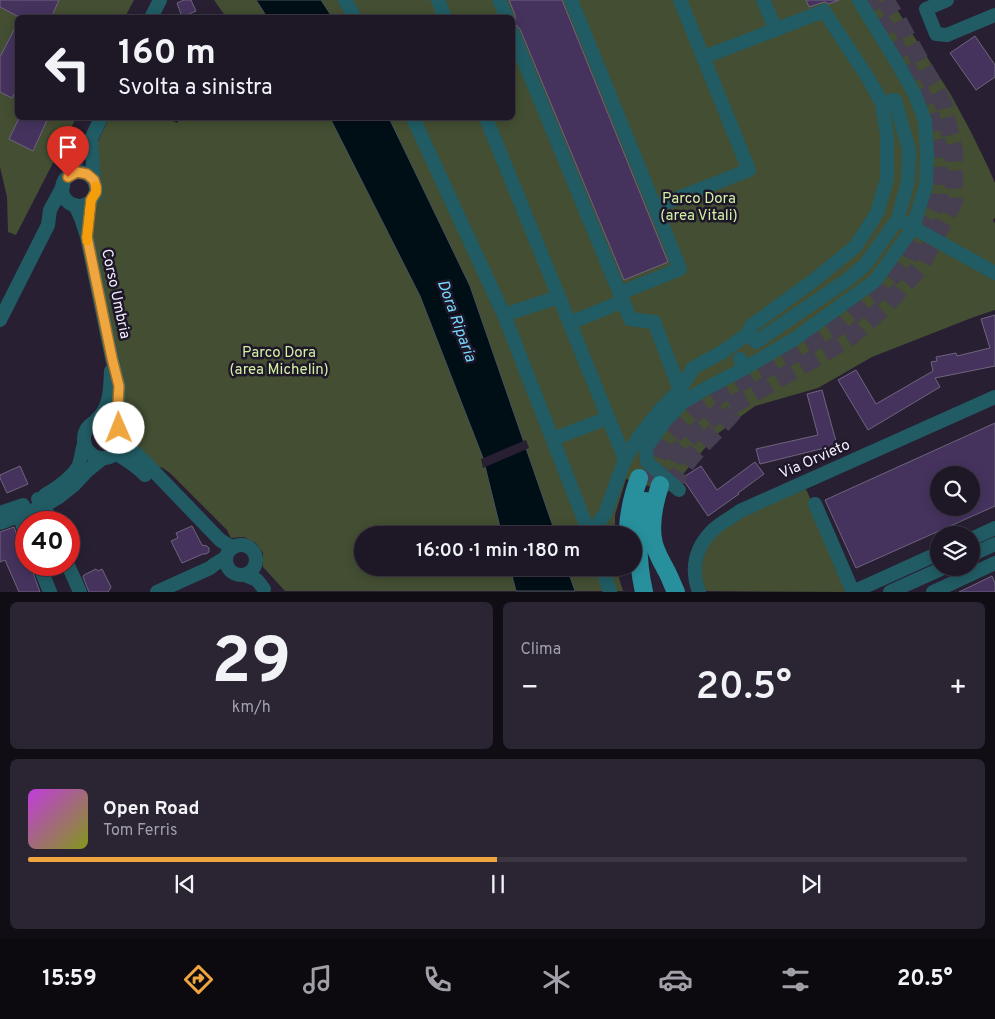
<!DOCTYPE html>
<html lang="it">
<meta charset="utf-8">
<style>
:root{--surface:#1e1726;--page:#2b2432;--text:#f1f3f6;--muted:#a19fa7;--line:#3c3643;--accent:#f0a63e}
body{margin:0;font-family:Overpass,sans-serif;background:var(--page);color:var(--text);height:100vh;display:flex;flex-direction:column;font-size:19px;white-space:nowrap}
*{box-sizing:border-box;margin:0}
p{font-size:16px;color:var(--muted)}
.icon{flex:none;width:28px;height:28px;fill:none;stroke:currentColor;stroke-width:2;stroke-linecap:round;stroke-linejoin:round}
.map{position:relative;height:592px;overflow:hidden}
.details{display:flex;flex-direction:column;gap:10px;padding:10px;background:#100d15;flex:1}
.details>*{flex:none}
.hud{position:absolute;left:15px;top:15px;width:500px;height:105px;border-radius:8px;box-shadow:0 2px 12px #0003,0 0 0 1px var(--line);background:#1e1726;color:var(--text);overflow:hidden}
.tools{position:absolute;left:930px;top:466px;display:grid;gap:10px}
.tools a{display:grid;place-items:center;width:50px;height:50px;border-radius:50%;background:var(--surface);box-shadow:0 2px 12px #0003,0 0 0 1px var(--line);font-size:25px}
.speed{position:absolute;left:15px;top:511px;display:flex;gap:10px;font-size:25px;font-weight:700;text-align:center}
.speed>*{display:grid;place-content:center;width:65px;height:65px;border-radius:50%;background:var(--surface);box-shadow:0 2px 12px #0003,0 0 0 1px var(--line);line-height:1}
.speed .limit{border:8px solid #d22;background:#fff;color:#111}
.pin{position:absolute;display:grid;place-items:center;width:42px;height:42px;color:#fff;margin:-51px -21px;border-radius:50% 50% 50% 0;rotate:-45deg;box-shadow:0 0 5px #0007}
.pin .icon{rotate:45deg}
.me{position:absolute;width:55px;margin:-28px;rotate:359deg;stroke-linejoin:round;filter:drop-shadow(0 0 4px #0008)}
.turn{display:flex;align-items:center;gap:18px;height:105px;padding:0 20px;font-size:22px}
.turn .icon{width:65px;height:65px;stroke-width:2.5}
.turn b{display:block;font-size:35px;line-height:42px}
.big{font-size:38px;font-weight:600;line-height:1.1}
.details .card{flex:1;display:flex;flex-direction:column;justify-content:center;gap:8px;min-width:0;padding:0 18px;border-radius:8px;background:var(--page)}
.details .dial{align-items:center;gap:0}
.dial b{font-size:65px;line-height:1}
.song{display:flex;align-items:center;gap:15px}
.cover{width:60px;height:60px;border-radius:8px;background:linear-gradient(135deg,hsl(290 70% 55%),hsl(70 70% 35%))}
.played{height:5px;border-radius:2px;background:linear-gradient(90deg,var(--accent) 50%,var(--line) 50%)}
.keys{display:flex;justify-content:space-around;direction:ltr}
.heat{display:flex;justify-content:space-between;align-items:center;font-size:28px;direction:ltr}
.details .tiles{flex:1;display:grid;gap:10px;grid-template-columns:1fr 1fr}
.card:last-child{grid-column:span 2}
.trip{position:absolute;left:354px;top:526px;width:288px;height:50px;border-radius:25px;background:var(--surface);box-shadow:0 2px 12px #0003,0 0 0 1px var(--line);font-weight:600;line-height:50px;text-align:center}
.tabs{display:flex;height:80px;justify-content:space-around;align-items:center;background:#0c090f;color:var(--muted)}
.tabs .icon{width:35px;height:35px}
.tabs .active{color:var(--accent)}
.tabs b{font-size:22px;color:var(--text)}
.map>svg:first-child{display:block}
</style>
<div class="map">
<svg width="995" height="592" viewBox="0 0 995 592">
<rect width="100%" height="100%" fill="#281f33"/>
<g fill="#434e32">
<polygon points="0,0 134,0 125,17 18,18 18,118 76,118 16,235 8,232 7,197 0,167"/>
<polygon points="214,0 256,0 267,17 226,17"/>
<polygon points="321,0 891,0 951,95 971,132 989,169 995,183 995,218 993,220 995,223 995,310 974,317 872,357 818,388 755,406 716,435 668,492 626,479 615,515 615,535 556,535 470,286 389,118 512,118 512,18 332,17"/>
<polygon points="109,118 167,118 177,123 181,118 330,118 420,296 483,458 502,535 362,535 362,568 510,568 516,591 285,591 263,567 263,553 256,543 244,537 231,538 227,530 170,473 163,468 155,466 145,459 126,432 122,421 124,381 90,227 91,210 98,193 99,185 92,154"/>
<polygon points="806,489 850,589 844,592 703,591 699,582 705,548 714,534 740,515"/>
<polygon points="567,568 616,568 623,591 575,591"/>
</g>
<g fill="#000f16" stroke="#49525b">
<polygon points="256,0 321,0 332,17 267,17"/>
<polygon points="330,118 389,118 470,286 556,535 502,535 483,458 420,296"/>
<polygon points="510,568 567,568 575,591 516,591"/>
</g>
<polygon fill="#281f33" points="526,440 529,448 483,468 481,459"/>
<g fill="#45335e" stroke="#6e657c" fill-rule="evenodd">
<polygon points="0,0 59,0 51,18 21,18 0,7"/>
<polygon points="184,0 191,0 196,11 182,17 177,3"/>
<polygon points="509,0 562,0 668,262 624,280 520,29 515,24 515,15"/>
<polygon points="806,0 839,0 829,4 825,2 821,3 809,7"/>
<polygon points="18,22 18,87 12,98 0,92 0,57"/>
<polygon points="975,36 995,65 995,77 976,90 950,53"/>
<polygon points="19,118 48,118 33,151 9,139"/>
<polygon points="995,315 995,366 935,378 940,387 868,430 838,380 856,370 876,404 933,371 931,362 937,361 936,357 956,353 957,356 990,348 981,319"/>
<polygon points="822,390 837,445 760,464 756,449 818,435 807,394"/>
<path d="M995,423v83l-139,62 -31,-68zM939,475h32v33h-32z"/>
<polygon points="755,462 764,474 738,493 739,494 708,516 682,478 701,466 717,490"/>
<polygon points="20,466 28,484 7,493 0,478 0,475"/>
<polygon points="192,526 202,545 207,546 209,548 209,552 206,554 203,554 182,563 171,541 178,538 176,533"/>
<polygon points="14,527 18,538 21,541 25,543 26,546 26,565 30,565 40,592 19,592 5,560 0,562 0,532"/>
<polygon points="96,569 98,571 102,569 111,587 108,592 89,592 83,577 84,575"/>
<polygon points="992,576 995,583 995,592 959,592"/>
</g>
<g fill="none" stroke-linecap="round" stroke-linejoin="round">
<g stroke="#463e51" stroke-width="18" stroke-dasharray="18 9" stroke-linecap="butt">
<polyline points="649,483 654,468 659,455 667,442 698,410 710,401 739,383 797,352 840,326 876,295 907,260 939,198 939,152 929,108 885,27 867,0"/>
<polyline points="660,485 678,451 692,435 718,413 778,379 805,364 849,338 886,305 919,268 954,201 954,151 943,103 897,19 885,0"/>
<path d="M672,488c13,-32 42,-52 63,-78"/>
</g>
<g stroke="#215c64" stroke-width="14">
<polyline points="345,0 355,18"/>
<polyline points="438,0 445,18"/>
<polyline points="499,0 507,18"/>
<polyline points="571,0 655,207"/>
<polyline points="763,0 776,30"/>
<polyline points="947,0 926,9 936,34 947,35 995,15"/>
<polyline points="151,18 160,0"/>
<polyline points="512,32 623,301 570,323"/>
<polyline points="413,118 504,315 590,535"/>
<polyline points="486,118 625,459 640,435 660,410 680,390 693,368 724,351 749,333 756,342 847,280 865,265 898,219 908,181 909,150 895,100 882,103 868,78 824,11 704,57"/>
<polyline points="91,139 94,180"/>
<circle cx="79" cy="189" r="17"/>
<polyline points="70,175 80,151 91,139 101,118"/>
<polyline points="75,205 81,218 87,237 112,358 119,386 117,421 119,428"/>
<polyline points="905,223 995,273"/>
<polyline points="620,293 680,269 655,207 749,170 680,0"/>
<polyline points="623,301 630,319 654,322 680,390"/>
<polyline points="504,315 559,297"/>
<polyline points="0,320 48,225 50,210 63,186"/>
<polyline points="749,333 751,326 813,281 856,246 877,213 887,179 887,135 882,103"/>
<polyline points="745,368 793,340 875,281 913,228 926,185 927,153 925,121 915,95 898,64 859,0"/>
<circle cx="103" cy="439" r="19"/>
<path d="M96,420c15,-13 14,-31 15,-49"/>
<polyline points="122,436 128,446 144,461 220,540 228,545 234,547"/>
<polyline points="553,439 608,418"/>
<path d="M116,453c11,8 20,12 29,22"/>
<polyline points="679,490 647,462 646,448 664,422 683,402 707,388 745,368 740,359"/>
<path d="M45,495c11,-6 29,-19 34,-30 2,-7 3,-14 5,-21"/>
<polyline points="38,499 44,506 51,522"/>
<polyline points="815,504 853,592 939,553"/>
<polyline points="19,508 19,516 26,534"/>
<polyline points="0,513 23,505"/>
<polyline points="0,523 44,506 59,497 74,485 87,471 103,458"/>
<polyline points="590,534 605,514 625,459"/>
<polyline points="971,539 995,528"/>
<circle cx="241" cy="560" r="15"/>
<polyline points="971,555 995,544"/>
<polyline points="39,565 50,592"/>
<polyline points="68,565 80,592"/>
<polyline points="602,568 610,592"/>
<polyline points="245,575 257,580 264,589"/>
<polyline points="157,592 210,568 215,564 225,558"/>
<path d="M699,592c-8,-22 -5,-42 12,-60 7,-8 20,-14 29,-21l255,-114"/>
<polyline points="890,592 943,568"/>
<polyline points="933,592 995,563"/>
</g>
<g stroke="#28909d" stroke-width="18">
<path d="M660,485c-6,19 -11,40 -6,59 3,10 7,17 12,26 4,7 6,14 10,22"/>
<path d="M628,528c1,-17 5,-34 11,-50"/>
<path d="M644,592c-7,-32 -8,-60 1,-91"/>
</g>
</g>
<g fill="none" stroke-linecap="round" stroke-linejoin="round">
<g stroke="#9c6c28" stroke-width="12">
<polyline id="route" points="68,177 77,172 87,174 94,180 96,187 96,192 91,200 87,237 112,358 119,386 117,421 119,428"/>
</g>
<use href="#route" stroke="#f0a63e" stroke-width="9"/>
<polyline stroke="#f59e0b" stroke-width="9" points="87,241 87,237 91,200 96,192 96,186"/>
</g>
<g text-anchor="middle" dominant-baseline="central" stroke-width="5" stroke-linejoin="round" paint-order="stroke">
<g font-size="15" fill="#d2f1a3" stroke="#1e1629">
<text x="699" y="199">Parco Dora<tspan x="699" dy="17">(area Vitali)</tspan></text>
<text x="279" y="353">Parco Dora<tspan x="279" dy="17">(area Michelin)</tspan></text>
</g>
<g font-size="15" fill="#f3eefc" stroke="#1e1629">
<text transform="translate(115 294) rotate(78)">Corso Umbria</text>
<text transform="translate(815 460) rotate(-24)">Via Orvieto</text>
</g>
<g font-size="16" font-style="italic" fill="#75d9fd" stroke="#1e1629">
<text transform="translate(456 321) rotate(70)">Dora Riparia</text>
</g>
</g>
</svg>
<div class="tools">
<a><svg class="icon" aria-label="search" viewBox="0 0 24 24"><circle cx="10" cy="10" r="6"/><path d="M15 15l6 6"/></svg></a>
<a><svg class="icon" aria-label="layers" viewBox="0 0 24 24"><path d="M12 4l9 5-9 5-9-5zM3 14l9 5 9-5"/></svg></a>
</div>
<div class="speed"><div class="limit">40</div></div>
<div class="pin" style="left:68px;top:177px;background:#d93025"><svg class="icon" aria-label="arrive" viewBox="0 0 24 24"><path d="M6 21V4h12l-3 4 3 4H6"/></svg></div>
<svg class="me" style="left:119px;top:428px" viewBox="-20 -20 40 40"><circle r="19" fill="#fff"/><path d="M0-13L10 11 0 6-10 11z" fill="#f0a63e"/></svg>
<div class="trip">16:00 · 1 min · 180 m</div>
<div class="hud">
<div class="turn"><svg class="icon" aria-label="left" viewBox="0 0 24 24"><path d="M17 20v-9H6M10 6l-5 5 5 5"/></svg><div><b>160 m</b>Svolta a sinistra</div></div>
</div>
</div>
<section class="details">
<div class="tiles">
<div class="card dial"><b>29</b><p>km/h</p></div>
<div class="card"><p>Clima</p>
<div class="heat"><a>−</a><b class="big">20.5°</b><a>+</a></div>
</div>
<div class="card">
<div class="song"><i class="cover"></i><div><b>Open Road</b><p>Tom Ferris</p></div></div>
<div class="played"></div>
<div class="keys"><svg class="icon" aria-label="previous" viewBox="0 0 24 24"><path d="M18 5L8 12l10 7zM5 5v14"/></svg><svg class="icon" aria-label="pause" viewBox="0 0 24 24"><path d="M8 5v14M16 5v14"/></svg><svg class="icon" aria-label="next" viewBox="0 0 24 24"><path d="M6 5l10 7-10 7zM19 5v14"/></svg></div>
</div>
</div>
</section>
<nav class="tabs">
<b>15:59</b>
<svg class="icon active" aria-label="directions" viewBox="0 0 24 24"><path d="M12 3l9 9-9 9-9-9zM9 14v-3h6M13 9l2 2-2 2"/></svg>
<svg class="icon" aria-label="music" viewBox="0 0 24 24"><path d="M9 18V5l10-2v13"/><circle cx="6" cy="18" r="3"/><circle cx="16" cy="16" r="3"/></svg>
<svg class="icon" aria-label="phone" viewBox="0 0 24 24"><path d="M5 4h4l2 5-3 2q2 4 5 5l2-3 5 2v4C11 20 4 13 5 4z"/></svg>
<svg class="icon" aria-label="climate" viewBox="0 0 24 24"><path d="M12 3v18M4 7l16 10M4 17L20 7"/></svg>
<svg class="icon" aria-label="car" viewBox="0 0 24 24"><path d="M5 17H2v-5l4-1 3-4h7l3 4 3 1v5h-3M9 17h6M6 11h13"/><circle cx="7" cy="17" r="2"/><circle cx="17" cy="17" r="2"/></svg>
<svg class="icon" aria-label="filters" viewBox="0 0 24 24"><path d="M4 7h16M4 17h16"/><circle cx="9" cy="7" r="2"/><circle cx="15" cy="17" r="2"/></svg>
<b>20.5°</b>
</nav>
